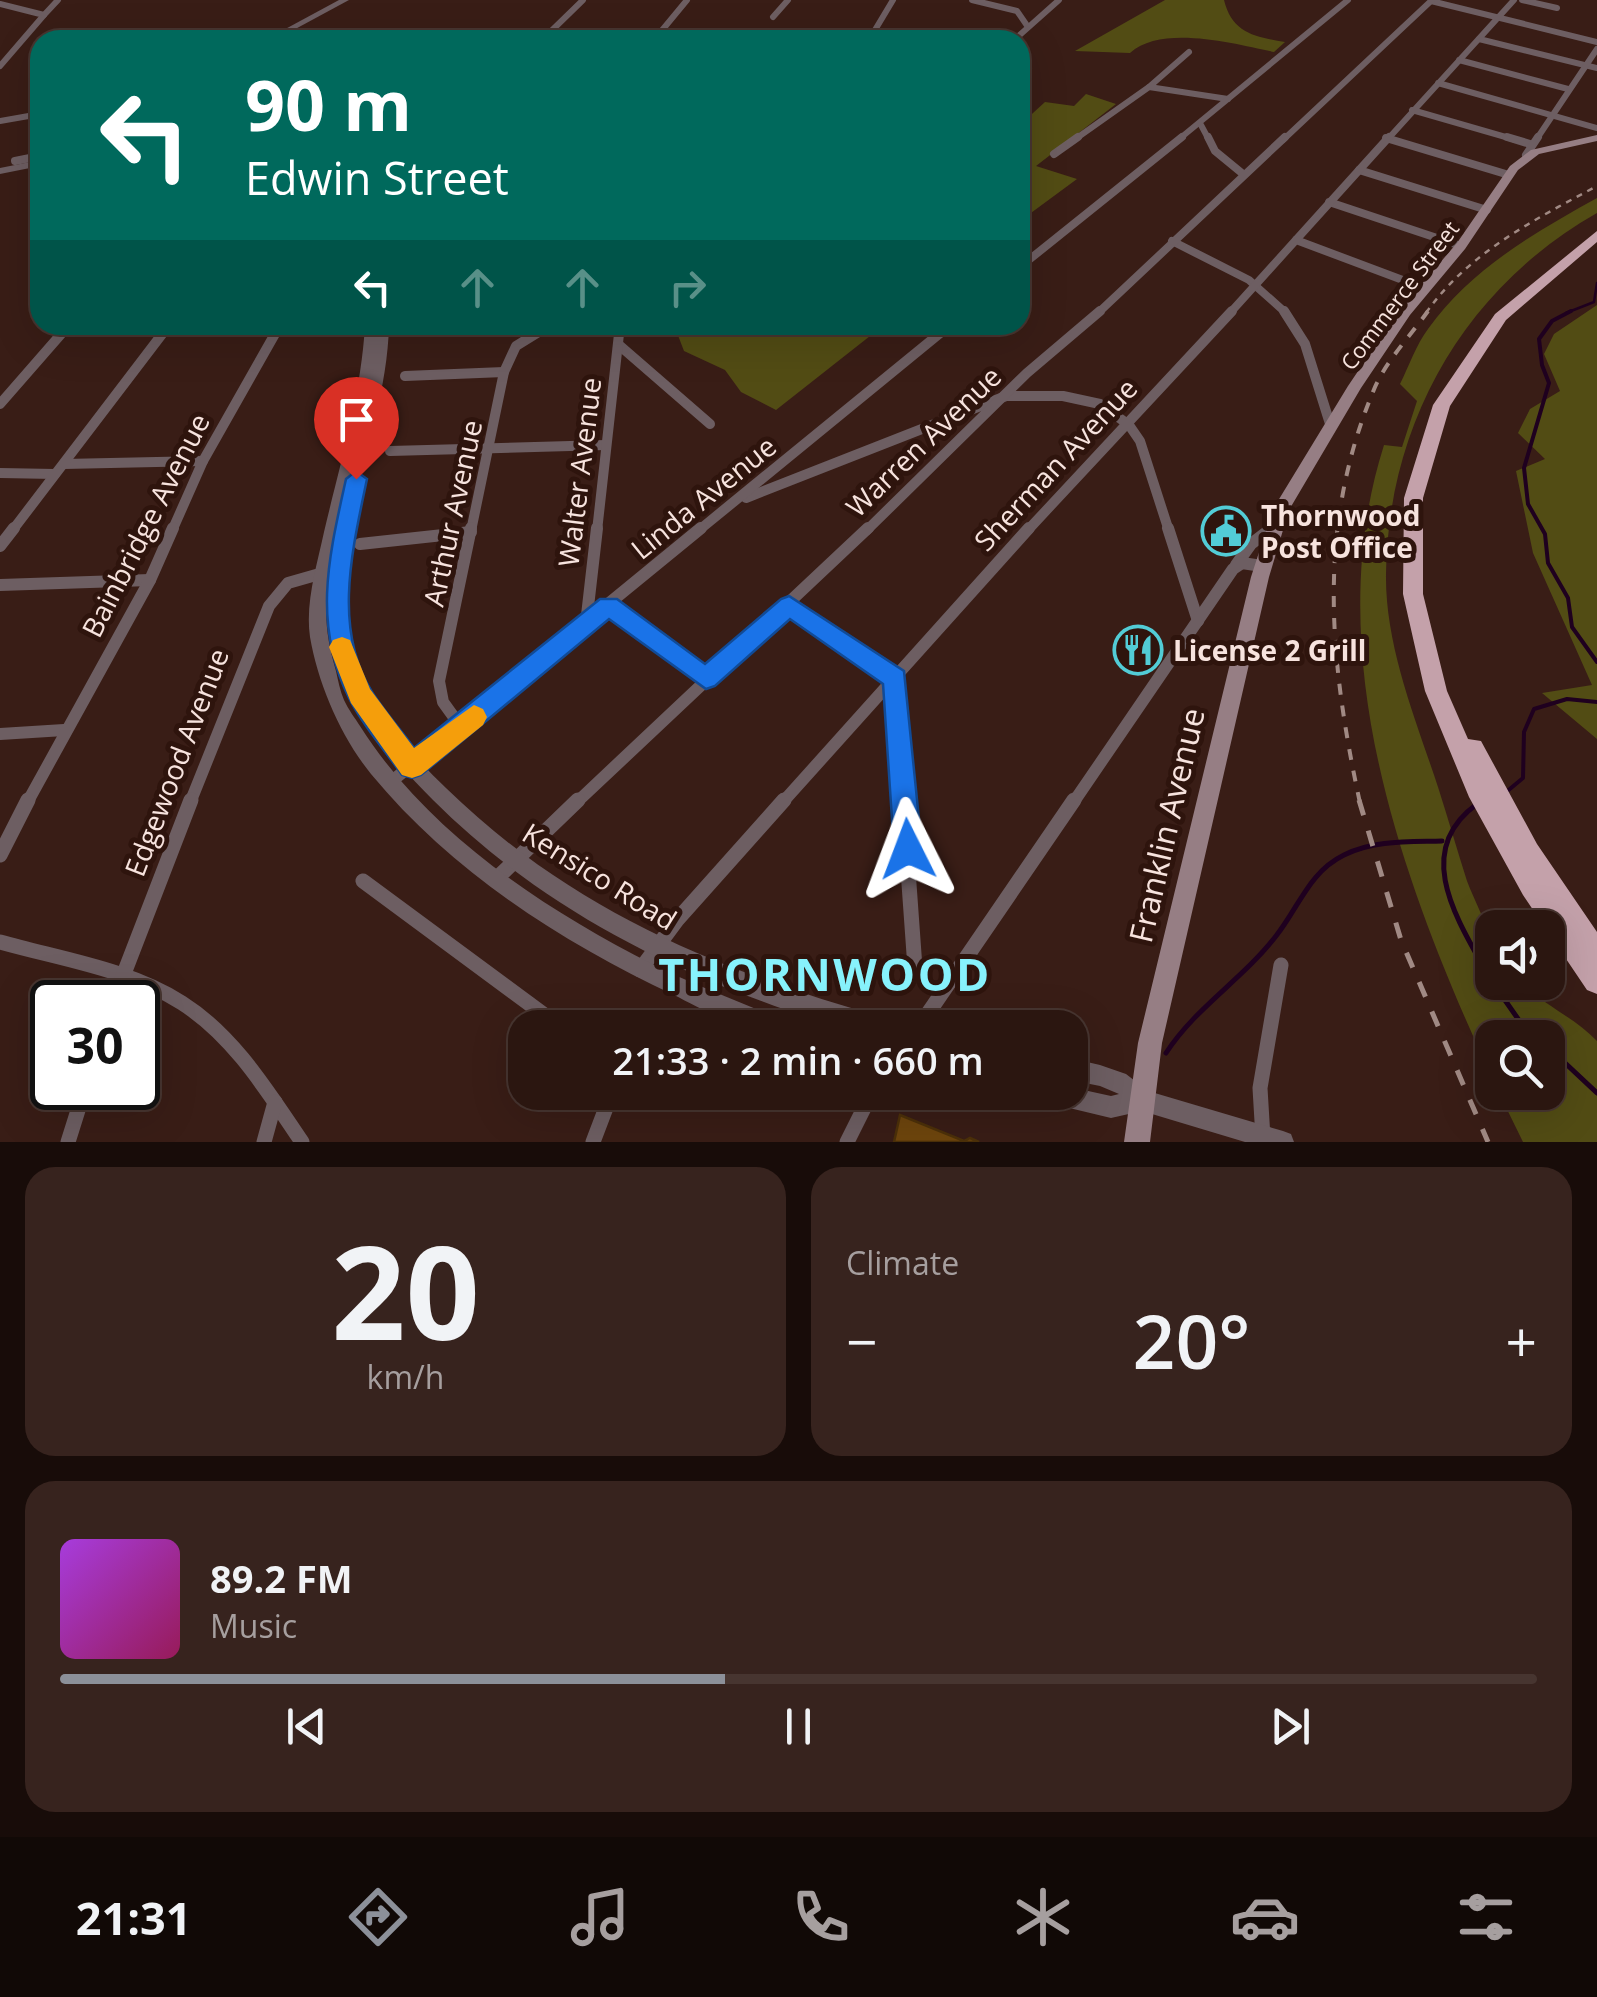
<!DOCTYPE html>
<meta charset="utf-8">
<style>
:root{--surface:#2b1610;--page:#37231e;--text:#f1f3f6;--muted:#a69f9f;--line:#473530;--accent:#8c9099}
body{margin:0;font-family:"Open Sans",sans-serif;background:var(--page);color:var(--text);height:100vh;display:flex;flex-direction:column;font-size:38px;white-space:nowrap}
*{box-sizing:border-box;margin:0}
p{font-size:32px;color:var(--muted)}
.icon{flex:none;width:55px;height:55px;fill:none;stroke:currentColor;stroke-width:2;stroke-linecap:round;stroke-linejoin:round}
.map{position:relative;height:1142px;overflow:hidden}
.drawer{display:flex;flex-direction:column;gap:25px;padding:25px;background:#180c09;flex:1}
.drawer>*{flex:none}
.banner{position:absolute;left:30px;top:30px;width:1000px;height:305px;border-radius:30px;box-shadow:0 10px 40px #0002,0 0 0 2px var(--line);background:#00695c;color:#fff;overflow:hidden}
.controls{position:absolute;left:1475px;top:910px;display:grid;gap:20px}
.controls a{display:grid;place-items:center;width:90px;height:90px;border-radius:20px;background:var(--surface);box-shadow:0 10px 40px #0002,0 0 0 2px var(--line);font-size:50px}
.speed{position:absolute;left:30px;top:980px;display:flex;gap:20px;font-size:50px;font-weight:700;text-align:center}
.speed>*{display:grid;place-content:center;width:130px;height:130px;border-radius:50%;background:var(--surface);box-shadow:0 10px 40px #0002,0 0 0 2px var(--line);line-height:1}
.speed .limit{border:5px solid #111;border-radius:15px;background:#fff;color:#111}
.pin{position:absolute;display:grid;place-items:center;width:85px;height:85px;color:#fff;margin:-102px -42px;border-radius:50% 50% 50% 0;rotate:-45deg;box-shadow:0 0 10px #0007}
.pin .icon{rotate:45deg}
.me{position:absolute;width:110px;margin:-55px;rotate:357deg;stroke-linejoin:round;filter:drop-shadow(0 0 8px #0008)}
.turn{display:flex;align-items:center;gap:35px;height:210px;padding:0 50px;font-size:45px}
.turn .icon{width:130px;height:130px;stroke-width:2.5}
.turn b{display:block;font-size:70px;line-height:85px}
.lanes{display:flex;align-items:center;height:95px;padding:0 50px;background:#0003;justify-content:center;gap:50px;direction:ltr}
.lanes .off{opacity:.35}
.big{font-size:75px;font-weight:600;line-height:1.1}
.drawer .card{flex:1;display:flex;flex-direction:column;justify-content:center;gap:15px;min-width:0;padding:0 35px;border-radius:30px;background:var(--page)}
.drawer .dial{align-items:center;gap:0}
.dial b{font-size:130px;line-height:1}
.song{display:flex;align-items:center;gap:30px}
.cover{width:120px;height:120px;border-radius:15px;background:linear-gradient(135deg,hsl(280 70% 55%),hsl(330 70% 35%))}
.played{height:10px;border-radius:5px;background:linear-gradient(90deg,var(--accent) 45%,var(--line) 45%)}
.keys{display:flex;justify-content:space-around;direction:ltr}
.heat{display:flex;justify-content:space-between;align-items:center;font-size:55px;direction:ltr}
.drawer .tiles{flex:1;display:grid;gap:25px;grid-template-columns:1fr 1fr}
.card:last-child{grid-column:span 2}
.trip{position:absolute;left:508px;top:1010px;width:580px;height:100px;border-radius:30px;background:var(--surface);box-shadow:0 10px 40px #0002,0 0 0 2px var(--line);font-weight:600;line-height:100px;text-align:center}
.tab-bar{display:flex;height:160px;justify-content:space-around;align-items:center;background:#110906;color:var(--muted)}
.tab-bar .icon{width:70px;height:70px}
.tab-bar .on{color:var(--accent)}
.tab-bar b{font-size:45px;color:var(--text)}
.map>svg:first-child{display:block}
</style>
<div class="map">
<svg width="1597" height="1142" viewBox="0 0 1597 1142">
<rect width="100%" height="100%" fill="#391d16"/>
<g fill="#524c14">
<path d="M1165,0h59c8,33 31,37 61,42l-11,10c-39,-8 -112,-28 -144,1l-55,-2z"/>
<polygon points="1086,94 1116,104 1036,166 1077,179 1020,221 1020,138 1030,139 1021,124 1045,102 1074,106"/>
<path d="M1597,198v15c-132,75 -209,209 -211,361 -1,72 30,146 52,213 10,31 19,63 29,94 8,21 20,42 25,64 3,11 0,26 0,37l29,1c24,23 53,34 76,58v101h-74l-24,-49 49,-1v-54h-56v40c-88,-191 -175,-423 -108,-633l18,2 15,-46 -17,-17c9,-18 16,-39 28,-55 43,-60 106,-96 169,-131z"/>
<polygon points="1597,305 1597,739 1542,693 1592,685 1533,553 1516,471 1545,459 1518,433 1530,409 1560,391 1544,354 1554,334"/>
<polygon points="674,325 884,325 776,410 741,392 725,370 684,351"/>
</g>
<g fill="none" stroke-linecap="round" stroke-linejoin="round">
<polyline stroke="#1f001f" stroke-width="2.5" points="1566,313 1594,302 1597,283"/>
<g stroke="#1f001f" stroke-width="4">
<polyline points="1571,311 1552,321 1539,339 1542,365 1549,383 1524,468 1528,504 1545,534 1548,563 1568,598 1572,627 1597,662"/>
<polyline points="1505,793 1523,778 1524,732 1534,709 1567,699 1597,702"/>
</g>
<g stroke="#1f001f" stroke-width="5">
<path d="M1477,804c-68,49 -16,121 15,178"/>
<polyline points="1493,983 1523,1026 1537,1038"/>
<polyline points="1548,1047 1597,1093"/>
<path d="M1166,1053c30,-46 77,-74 110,-117 23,-29 33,-64 68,-81 30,-15 65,-13 98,-14"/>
</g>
</g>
<polygon fill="#6d450d" stroke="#4c3009" stroke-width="2.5" points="900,1115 964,1141 970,1138 979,1142 894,1142"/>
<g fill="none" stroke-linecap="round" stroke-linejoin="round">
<g stroke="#6d5e62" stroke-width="6">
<polyline points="972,0 1017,11 1028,27"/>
<polyline points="1522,0 1557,8"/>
<polyline points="1431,1 1597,42"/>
<polyline points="0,4 44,15 0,66"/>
<polyline points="44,15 58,0"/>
<polyline points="773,17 788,0"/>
<polyline points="91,38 136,40"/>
<polyline points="1479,39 1597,68"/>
<polyline points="542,40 583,0"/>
<polyline points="654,40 687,0"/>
<polyline points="869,40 893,0"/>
<polyline points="1014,40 1059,0"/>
<polyline points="1020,59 1029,68 1020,81"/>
<polyline points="1459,60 1568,89"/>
<polyline points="1438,83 1597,128"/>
<polyline points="1149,87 1228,99"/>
<polyline points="1412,110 1516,140"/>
<polyline points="0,121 40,114"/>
<polyline points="1201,125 1209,140"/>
<polyline points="1386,138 1392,140"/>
<polyline points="1074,140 1149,87 1189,52"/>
<polyline points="1178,140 1348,0"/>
<polyline points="1283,140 1432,0"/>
<polyline points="1387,140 1514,0"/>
<polyline points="1536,140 1597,49"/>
</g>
<g stroke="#6d5e62" stroke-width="8">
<polyline points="1208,137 1215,151 1243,174"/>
<polyline points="1507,137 1530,144"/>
<polyline points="1386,138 1509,175"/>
<polyline points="1054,154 1078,137"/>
<polyline points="1526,155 1538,137"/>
<polyline points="15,161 40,156"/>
<polyline points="1359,170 1487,210"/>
<polyline points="1329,202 1461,246"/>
<polyline points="1296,240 1424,288"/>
<polyline points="1172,241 1249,280 1286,313"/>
<polyline points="1020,267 1182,137"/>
<polyline points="1098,313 1285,137"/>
<polyline points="1230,313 1389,137"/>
</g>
<g stroke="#6d5e62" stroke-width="10">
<polyline points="1284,311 1305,344 1331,427"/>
<polyline points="619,345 710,424"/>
<polyline points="405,376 504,372"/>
<polyline points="0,404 69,325"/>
<polyline points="390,451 606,445"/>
<polyline points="64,464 203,461"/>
<polyline points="0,473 55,474"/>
<polyline points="746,498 1006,396 1063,396 1100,404 1129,425 1140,441 1169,531"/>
<polyline points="12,531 169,325"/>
<polyline points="172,531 203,461 280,325"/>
<polyline points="471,531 504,372 516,346 550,325"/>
<polyline points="597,531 620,325"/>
<polyline points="698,531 950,325"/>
<polyline points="866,531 1027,373 1100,311"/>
<polyline points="1027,531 1232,311"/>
<polyline points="1269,531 1275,526"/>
</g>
<g stroke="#6d5e62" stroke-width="12">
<polyline points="1168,528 1198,621"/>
<polyline points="360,544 471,532"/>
<polyline points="0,546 14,528"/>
<polyline points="1236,565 1251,544 1272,528"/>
<polyline points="0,585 150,580"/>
<polyline points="608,606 706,678"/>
<polyline points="789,606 895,678 904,803"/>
<polyline points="586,624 597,528"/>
<polyline points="461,727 443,702 439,681 471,528"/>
<polyline points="0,734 64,730"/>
<polyline points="392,781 701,528"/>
<polyline points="27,803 150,580 173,528"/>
<polyline points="190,803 269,606 288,583 323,573"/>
<polyline points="576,803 868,528"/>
<polyline points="782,803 1029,528"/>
<polyline points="1073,803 1233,569 1242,563 1262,566"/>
</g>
<g stroke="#6d5e62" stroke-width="15">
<polyline points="903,800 915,968"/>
<polyline points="0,855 28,800"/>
<polyline points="495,880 578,800"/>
<polyline points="363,881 562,1028"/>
<path d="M0,942c60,17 129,27 182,61 52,33 86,89 120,139"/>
<polyline points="640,970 677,920 784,800"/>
<polyline points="113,1002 191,800"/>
<polyline points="918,1028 1074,800"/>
<polyline points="1263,1138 1260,1088 1281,965"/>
<polyline points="68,1142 85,1088"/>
<polyline points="264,1142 275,1102"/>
<polyline points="593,1142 612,1092"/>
<polyline points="847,1142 872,1092"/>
</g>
<g fill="#6d5e62" fill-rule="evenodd">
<polygon points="339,0 349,0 275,40 265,40"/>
<polygon points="40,160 40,166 0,174 0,168"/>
<path d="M365,325h12l-2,35 2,-35h12c-2,95 -51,187 -44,283 4,75 49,130 101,180 125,122 272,183 437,229l7,4 3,7c-17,0 -36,2 -53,-2 -36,-8 -73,-23 -108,-36 -112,-45 -213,-104 -299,-190 -37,-37 -73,-79 -92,-129 -12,-32 -12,-64 -11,-97 -6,39 -5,59 6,97 2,9 4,20 8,29 4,9 11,18 16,26 67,106 182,182 292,238 44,22 89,38 133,57l3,7c-12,0 -26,1 -37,0 -24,-4 -55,-22 -77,-33 -113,-53 -223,-124 -303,-221 -30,-37 -53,-90 -61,-137 -5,-34 7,-72 14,-105 16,-68 37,-137 41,-207z"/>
<polygon points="1070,1058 1100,1065 1126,1074 1148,1091 1283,1131 1291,1134 1294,1142 1245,1142 1142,1111 1111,1118 1036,1100 1033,1092 1070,1092 1070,1087 1111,1096 1119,1094 1100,1086 1070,1080"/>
</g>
<polygon fill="#967e84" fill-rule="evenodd" points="1597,135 1597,141 1539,154 1518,170 1465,249 1410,315 1361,388 1289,510 1269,577 1162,1043 1150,1142 1124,1142 1138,1043 1251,577 1273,509 1348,386 1400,309 1457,243 1510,166 1531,150"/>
<polygon fill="#c4a1aa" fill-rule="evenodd" points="1597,231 1597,242 1506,320 1450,406 1423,498 1423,594 1447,691 1468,739 1481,741 1537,844 1597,932 1597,994 1587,990 1523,895 1469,797 1425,691 1403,594 1404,498 1433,405 1495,314"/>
<path stroke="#a18a84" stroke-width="2.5" stroke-dasharray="6 6" stroke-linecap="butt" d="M1426,313c42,-60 108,-93 171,-127"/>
<path stroke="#a18a84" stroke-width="4" stroke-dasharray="11 11" stroke-linecap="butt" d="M1360,803c-31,-144 -44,-277 15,-416 12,-27 36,-52 53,-76"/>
<polyline stroke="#a18a84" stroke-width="5" stroke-dasharray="16 16" stroke-linecap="butt" points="1359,800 1401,940 1488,1142"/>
</g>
<path fill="#1a73e8" stroke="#114b97" stroke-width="2.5" d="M356,471l11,8c-14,68 -35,149 5,213 12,19 28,37 42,56l186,-149h17l88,65 76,-65 8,-3 115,75 18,178 -4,10 -10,4 -10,-4 -4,-10 -11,-165 -93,-65 -75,67 -9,3 -97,-70 -188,156 -9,3 -10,-3c-17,-25 -40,-50 -53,-77 -37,-75 -20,-142 -3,-219z"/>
<polygon fill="#f59e0b" points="342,637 350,640 370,689 414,748 474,705 483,709 487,717 483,725 421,775 412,778 402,775 351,703 329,647 333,640"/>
<defs>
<g id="civic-ring" transform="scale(2.5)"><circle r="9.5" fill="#2e140d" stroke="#52ccd6" stroke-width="1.5"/><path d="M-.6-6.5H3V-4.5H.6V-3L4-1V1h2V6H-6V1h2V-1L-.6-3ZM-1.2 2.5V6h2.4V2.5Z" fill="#52ccd6"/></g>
<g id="restaurant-ring" transform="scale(2.5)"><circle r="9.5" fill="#2e140d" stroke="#52ccd6" stroke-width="1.5"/><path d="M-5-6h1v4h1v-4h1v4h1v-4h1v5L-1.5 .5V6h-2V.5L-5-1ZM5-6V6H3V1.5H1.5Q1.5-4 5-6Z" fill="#52ccd6"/></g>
</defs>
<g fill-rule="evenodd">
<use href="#civic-ring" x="1226" y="531"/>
<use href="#restaurant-ring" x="1138" y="650"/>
</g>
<g text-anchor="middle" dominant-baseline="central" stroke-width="10" stroke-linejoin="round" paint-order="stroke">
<g font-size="22" fill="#f7e3de" stroke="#2e140d">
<text transform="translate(1399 295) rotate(-53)">Commerce Street</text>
</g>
<g font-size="28" fill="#f7e3de" stroke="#2e140d">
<text transform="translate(923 441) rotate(-44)">Warren Avenue</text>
<text transform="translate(1055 464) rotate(-47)">Sherman Avenue</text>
<text transform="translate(579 472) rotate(-83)">Walter Avenue</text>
<text transform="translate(703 497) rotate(-39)">Linda Avenue</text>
<text transform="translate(452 513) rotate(-78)">Arthur Avenue</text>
<text transform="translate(145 525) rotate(-63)">Bainbridge Avenue</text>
<text transform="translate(176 762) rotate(-69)">Edgewood Avenue</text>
<text transform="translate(600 876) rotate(32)">Kensico Road</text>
</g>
<g font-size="28" font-weight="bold" fill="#f7e3de" stroke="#2e140d" text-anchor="start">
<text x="1261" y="515">Thornwood<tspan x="1261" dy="32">Post Office</tspan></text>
<text x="1173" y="650">License 2 Grill</text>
</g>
<g font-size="32" fill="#f7e3de" stroke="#2e140d">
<text transform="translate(1166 825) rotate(-77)">Franklin Avenue</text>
</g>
<g font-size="45" font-weight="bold" letter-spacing="2.5" fill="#87f2fc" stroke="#2e140d">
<text x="825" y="973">THORNWOOD</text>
</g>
</g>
</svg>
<div class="controls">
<a><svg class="icon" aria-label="sound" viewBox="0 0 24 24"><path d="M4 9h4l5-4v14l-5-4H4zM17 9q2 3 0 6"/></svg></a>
<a><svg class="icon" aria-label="search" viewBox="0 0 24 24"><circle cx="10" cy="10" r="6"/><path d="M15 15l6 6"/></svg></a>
</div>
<div class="speed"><div class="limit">30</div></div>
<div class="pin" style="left:356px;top:479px;background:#d93025"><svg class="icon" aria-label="arrive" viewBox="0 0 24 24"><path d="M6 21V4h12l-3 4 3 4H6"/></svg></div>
<svg class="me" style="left:908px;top:849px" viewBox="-20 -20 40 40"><path d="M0-17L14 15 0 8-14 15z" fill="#1a73e8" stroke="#fff" stroke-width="4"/></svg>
<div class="trip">21:33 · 2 min · 660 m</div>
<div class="banner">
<div class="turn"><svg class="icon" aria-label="left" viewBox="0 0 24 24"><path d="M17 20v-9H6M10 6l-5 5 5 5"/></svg><div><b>90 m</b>Edwin Street</div></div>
<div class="lanes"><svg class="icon" aria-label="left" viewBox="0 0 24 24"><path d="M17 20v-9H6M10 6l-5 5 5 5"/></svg><svg class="icon off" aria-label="ahead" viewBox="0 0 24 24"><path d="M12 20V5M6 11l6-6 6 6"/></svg><svg class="icon off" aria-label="ahead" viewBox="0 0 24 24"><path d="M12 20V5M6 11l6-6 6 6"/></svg><svg class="icon off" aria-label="right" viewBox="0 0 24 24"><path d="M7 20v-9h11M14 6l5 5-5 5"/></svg></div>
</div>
</div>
<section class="drawer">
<div class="tiles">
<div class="card dial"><b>20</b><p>km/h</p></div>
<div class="card"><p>Climate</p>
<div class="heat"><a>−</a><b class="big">20°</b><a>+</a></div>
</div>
<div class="card">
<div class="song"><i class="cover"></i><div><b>89.2 FM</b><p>Music</p></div></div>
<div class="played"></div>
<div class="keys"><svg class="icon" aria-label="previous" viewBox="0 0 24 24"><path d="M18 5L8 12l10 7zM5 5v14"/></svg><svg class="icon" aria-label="pause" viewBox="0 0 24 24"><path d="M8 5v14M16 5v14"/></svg><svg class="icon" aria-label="next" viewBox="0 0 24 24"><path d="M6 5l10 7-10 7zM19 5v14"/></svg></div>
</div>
</div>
</section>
<nav class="tab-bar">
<b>21:31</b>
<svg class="icon on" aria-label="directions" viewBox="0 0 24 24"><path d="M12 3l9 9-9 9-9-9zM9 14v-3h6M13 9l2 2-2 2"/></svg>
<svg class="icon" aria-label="music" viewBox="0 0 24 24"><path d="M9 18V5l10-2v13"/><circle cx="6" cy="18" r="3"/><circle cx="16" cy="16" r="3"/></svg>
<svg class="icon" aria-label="phone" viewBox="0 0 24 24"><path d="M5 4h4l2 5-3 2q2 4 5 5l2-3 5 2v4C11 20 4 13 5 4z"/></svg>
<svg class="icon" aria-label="climate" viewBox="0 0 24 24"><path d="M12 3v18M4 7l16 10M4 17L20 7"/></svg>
<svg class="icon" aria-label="car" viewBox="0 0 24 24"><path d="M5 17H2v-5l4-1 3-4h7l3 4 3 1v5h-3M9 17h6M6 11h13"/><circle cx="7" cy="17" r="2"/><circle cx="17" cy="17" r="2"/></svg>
<svg class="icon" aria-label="filters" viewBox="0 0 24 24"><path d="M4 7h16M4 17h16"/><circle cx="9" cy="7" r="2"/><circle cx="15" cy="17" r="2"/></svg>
</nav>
